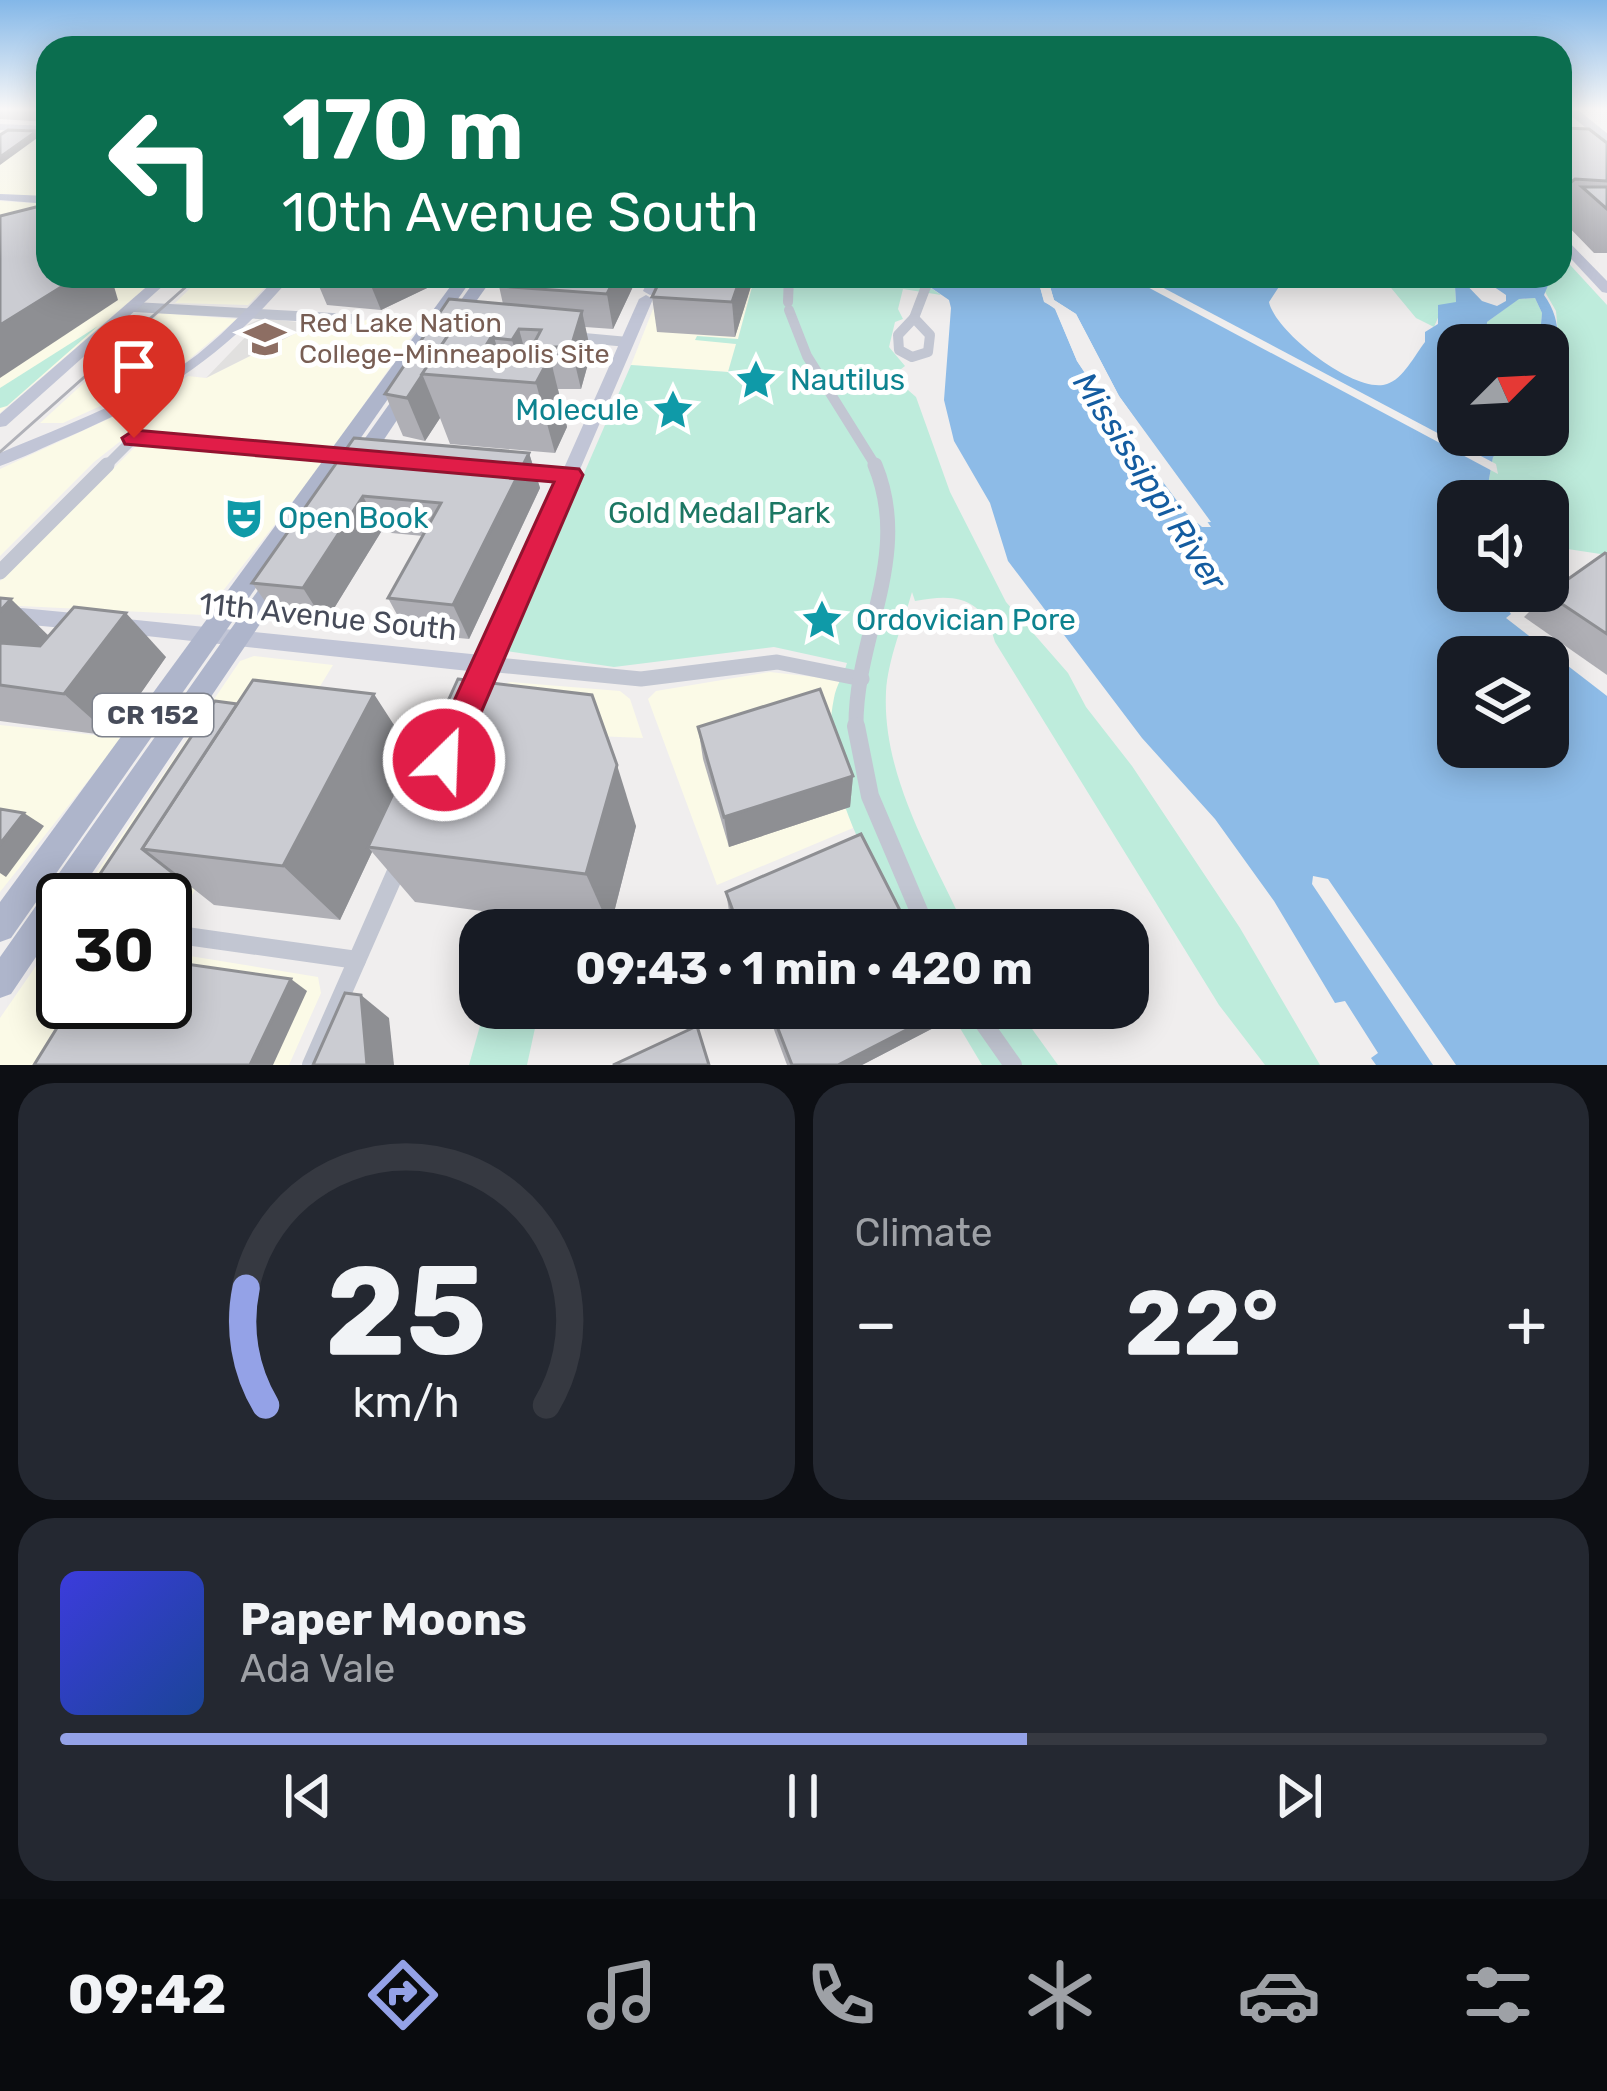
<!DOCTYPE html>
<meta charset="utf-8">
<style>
:root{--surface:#171b24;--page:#242831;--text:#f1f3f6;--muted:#9ea1a6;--line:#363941;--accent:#94a2e7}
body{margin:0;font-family:Rubik,sans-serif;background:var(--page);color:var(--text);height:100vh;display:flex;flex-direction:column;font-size:45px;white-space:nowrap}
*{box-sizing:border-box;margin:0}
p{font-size:39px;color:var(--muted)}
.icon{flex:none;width:66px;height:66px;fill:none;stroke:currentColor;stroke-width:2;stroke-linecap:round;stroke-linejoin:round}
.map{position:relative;height:1065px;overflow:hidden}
.sheet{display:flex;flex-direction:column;gap:18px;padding:18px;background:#0d0f14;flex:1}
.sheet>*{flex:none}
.hud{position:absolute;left:36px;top:36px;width:1536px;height:252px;border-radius:36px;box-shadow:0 6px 30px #0003;background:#0b6e4f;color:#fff;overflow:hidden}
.needle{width:78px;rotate:66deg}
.buttons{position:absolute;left:1437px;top:324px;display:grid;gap:24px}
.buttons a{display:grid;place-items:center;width:132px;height:132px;border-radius:24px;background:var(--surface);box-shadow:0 6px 30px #0003;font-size:60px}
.speed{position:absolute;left:36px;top:873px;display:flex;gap:24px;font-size:60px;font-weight:700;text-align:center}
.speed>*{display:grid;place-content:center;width:156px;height:156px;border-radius:50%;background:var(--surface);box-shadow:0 6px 30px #0003;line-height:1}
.speed .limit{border:6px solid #111;border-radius:18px;background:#fff;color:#111}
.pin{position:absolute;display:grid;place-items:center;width:102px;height:102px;color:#fff;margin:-123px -51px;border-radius:50% 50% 50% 0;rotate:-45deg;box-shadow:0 0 12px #0007}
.pin .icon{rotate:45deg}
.me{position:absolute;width:132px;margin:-66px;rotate:24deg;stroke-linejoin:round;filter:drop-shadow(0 0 9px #0008)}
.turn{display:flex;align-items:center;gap:42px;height:252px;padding:0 48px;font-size:54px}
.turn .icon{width:156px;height:156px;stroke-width:2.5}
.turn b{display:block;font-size:84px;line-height:102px}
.big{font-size:90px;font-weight:700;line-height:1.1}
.sheet .tile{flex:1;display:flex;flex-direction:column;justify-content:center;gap:18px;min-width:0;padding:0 42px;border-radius:36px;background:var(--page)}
.sheet .dial{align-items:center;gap:0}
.dial svg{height:312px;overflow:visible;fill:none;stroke:var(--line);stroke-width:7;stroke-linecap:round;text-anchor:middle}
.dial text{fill:var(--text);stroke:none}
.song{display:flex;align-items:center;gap:36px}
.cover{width:144px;height:144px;border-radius:18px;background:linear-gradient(135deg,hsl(240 70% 55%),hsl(220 70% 35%))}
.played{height:12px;border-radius:6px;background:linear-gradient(90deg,var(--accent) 65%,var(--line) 65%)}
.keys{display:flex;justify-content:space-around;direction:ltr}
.heat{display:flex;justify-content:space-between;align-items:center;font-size:66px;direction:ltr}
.sheet .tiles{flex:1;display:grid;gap:18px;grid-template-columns:1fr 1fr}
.tile:last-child{grid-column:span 2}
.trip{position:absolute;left:459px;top:909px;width:690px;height:120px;border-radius:36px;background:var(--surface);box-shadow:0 6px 30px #0003;font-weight:700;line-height:120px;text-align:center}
.tabs{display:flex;height:192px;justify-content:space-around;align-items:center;background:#090b0e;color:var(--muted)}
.tabs .icon{width:84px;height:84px}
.tabs .selected{color:var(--accent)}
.tabs b{font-size:54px;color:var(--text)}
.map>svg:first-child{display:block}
</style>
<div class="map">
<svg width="1607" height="1065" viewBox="0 0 1607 1065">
<rect width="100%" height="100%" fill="#f0eeee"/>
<g fill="#fbfae7">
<polygon points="12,131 48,133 48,197 0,194 0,136"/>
<polygon points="0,201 48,204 48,276 159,276 0,413"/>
<polygon points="203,276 276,276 248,305 175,303"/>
<polygon points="666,276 755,276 738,339 696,339 737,344 728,372 631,365"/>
<polygon points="160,313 237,319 186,362 149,384 63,423 40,423"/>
<polygon points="368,319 422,322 336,444 319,449 132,432 94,462 0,556 0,469 154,398 188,376 206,378 314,324 351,327"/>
<polygon points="140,442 212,453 318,457 322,464 204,615 0,605 0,581"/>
<polygon points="254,656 333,665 180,915 165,913 165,900 90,900 86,888 240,661"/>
<polygon points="770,672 841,680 833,763 853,828 717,885 648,699 656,691"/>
<polygon points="510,682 620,691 630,699 643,738 480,731 494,688"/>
<polygon points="0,725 122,738 0,892"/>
<polygon points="63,939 63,1002 165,1002 165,952 318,977 321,993 289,1065 0,1065 0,1018 49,947"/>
</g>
<polygon fill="#e1e0df" points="262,318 314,324 206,378 256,326 247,325"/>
<g fill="#beecdc">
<polygon points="1560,254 1607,305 1607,555 1548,546 1548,501 1485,501 1493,457 1523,435 1548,435 1548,389 1560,355 1556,311 1544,290 1552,276 1560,276"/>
<path d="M755,276h159l27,19 -38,-6 -5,20 5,10 -8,3 -6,25 16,19 -13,10 24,21 34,95 56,110 62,71 18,34 46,59 108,162 80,137h-55l-46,-60 -224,-363c-12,-45 -39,-49 -80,-41l-3,-9c-9,32 -24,67 -26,100 -4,84 46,164 80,238h-62c-35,-69 -87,-151 -70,-232 2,-12 10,-24 13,-35l-73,-16 -160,20 -107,-16 124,-286 97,7 8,-28 -41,-4 2,-4 41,3z"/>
<polygon points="1399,276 1445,276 1455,286 1456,303 1440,313 1434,327 1416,318 1387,283"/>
<polygon points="1535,298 1542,313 1539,345 1486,345 1487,322 1518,299"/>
<polygon points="98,326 7,406 0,408 0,388"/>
<polygon points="485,1008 537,1019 527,1065 469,1065"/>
<polygon points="948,1008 1017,1008 1058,1065 982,1065"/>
</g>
<path fill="#8dbbe7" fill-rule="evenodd" d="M914,276h14l18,11 3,-11h88l7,25 11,8 22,52 34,51 85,111 15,-1 -92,-126 -43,-82 -22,-14 -7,-24h239l-17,26c6,30 87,93 118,82 16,-5 28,-29 38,-42v-10l13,-8v-19l18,-3 -1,-16 -10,-10h13l24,25 15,5 9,-5v-6l-28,-19h20l6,12 13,-4 4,-8h31l-8,19c22,30 13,61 4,94v-44h-9l3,-32 -7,-15 -16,1 -32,23 -1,23h-28v90h65l-30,22 -8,44h-27v90h37l16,23 -5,4 101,78v369h-151l-128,-186 -15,-3 -1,8 121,181h-57l-5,-7 7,-5 -33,-52 -10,2 -61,-102 -59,-82 -73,-81 -134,-177 -18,-58 -36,-62 -10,-41 7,-92 -2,-8zM1458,657h90v90h-90z"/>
<g fill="#f0eeee">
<polygon points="1037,276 1047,276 1054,300 1076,314 1119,396 1211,527 1202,527 1186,513 1111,412 1077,361 1055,308 1044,302"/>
<polygon points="1127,276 1141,276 1496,464 1498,474"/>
</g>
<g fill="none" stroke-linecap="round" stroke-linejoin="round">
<g stroke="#c2c6d2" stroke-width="9">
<polyline points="1571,110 1607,139"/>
<polyline points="1560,210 1607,212"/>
</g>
<g stroke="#c2c6d2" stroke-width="10">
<polyline points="788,302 789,276"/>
<polyline points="134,307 351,319"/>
<polyline points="789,310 807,356 877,468"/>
<polygon points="914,318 930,335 928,352 912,357 899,350 898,335"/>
<polyline points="914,318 930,276"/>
<polyline points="573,337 628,342"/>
<polyline points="104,468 134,438 346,456"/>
</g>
<g stroke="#c2c6d2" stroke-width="15">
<polyline points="518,470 570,475"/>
<polyline points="0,572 107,465"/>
<polyline points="472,696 487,664 641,679 777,662 862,679"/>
<path d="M856,729c-2,-92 57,-172 19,-264"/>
</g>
<g stroke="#c2c6d2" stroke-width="18">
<polyline points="856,726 870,796 927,930"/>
<polyline points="165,933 357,960"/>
<polyline points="973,1008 1013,1065"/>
<polyline points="311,1065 401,860"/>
</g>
<g fill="#c1c5d6" fill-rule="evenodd">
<polygon points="0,124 48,126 48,132 0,130"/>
<polygon points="0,194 48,196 48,204 0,200"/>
<polygon points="1560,236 1564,237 1607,281 1607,293 1602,292 1560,247"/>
<polygon points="159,276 174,276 6,426 0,427 0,414"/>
<path d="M278,276h14c-67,79 -129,120 -224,161 -22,9 -45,21 -68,29v-13c68,-29 139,-54 198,-99 29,-23 54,-51 80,-78z"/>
<polygon points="650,276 664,276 655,294 650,295 643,291"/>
<polygon points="646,295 653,299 494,670 487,673 110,632 107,626 110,620 117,618 481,655 639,299"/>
<polygon points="0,606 84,614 91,616 94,622 91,628 84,630 0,622"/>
</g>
<g fill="#aeb5cb" fill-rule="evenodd">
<polygon points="458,276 474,276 11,938 0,942 0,902"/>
<polygon points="478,276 494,276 458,327 446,327 444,324"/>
<polygon points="408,384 417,390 365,468 351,468 348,463 351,458 402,386"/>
<polygon points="279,570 287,572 290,578 287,584 74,900 63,900 63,917 11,994 0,998 0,957 271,572"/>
</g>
<polyline stroke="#b0b1b8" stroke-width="3" points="0,452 198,276"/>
</g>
<g fill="#afafb5">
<polygon points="0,110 48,110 48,122 0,119"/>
<polygon points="1560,125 1607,143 1607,253 1594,253 1561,219 1572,202 1560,201"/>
<polygon points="305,276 448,276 446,279 381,310 327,305 316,279 306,279"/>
<polygon points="505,276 638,276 613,329 585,327 591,353 581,389 558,389 567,427 555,453 450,444 440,418 425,441 403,436 385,394 503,304 499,286"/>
<polygon points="754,276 735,337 657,332 652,297"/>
<polygon points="354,438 529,453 540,488 469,639 407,633 388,598 423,536 381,532 325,623 277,618 252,583"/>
<polygon points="1607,554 1607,675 1524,617 1547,594"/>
<polygon points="0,598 49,636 166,657 111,736 0,721"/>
<polygon points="215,701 412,753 636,826 610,928 415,902 372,852 340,920 214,905 190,886 186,893 114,884 100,874"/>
<polygon points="698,727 853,776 850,807 729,847 703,759"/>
<polygon points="726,892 910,930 736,930 729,911"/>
<polygon points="766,1008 949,1008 943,1023 862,1065 787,1065"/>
</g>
<g fill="#8e8f93">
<polygon points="37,131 40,136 0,165 0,157"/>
<polygon points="1575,179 1560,201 1560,195 1565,187"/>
<polygon points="79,276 111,276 118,300 0,378 0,325"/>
<polygon points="367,276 448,276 446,279 381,310"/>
<polygon points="616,276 638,276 613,329 607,294"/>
<polygon points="741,276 754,277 735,337 732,302"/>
<polygon points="582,311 591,353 581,389 571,347"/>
<polygon points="519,329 530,370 524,382 512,340"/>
<polygon points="493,334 507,380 482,352"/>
<polygon points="550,357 567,427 555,453 536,383"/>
<polygon points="423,376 440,418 425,441 407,398"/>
<polygon points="529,453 540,488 469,639 453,605"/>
<polygon points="363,496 381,532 325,623 303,588"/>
<polygon points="11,599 57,644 0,664 0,611"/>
<polygon points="126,613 166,657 111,736 64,694"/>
<polygon points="374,694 416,759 368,847 372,852 340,920 283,866"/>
<polygon points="617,765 636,826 610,928 586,874"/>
<polygon points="853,776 850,807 729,847 724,817"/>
<polygon points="24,813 44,826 6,877 0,873 0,844"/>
<polygon points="178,877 190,886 186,893 174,884"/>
<polygon points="291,979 307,991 273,1065 250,1065"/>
<polygon points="361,995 389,1018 394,1065 367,1065"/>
<polygon points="949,1008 943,1023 862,1065 838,1065"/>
</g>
<g fill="#cbccd2" stroke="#8e8f93" stroke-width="3">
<polygon points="1560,125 1563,128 1589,129 1607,143 1607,181 1575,179 1565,187 1560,182"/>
<polygon points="8,130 37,131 0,157 0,135"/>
<polygon points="1582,187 1607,187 1607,209"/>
<polygon points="48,204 48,276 79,276 0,325 0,216"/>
<polygon points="505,276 616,276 607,294 499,286"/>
<polygon points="662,276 741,276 732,302 652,297"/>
<polygon points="449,299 582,311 571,347 532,347 541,330 519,329 512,340 494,338 493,334 449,334 407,398 385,394"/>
<polygon points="449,334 493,334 482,352 550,357 536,383 422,374"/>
<polygon points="354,438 529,453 453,605 388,598 441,503 363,496 303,588 252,583"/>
<polygon points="1605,553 1607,554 1607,634 1547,594"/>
<polygon points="0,598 11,599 0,611"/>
<polygon points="74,607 126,613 64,694 0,685 0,643 40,646"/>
<polygon points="458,679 592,695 617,765 586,874 368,847 427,722 438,723"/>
<polygon points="253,680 374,694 283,866 142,849"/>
<polygon points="820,689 853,776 724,817 698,727"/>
<polygon points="215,701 237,704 142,849 178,877 174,884 100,874"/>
<polygon points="0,809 24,813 0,844"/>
<polygon points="861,834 910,930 740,930 726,892"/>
<polygon points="165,961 291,979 250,1065 34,1065 73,1002 165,1002"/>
<polygon points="345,993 361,995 367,1065 313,1065"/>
<polygon points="770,1008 949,1008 838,1065 792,1065"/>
<polygon points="697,1026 709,1065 613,1065"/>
</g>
<linearGradient id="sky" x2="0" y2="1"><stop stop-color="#83b7e8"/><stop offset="0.42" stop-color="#f8f7f7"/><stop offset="1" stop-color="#f8f7f7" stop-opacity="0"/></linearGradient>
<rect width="1607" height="259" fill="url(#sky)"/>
<polygon fill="#e11d48" stroke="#92132f" stroke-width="3" points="134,430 579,469 583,475 456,771 444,776 432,771 427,760 554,482 125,444 122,438"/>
<defs>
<g id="university-bare" transform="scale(3.24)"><path d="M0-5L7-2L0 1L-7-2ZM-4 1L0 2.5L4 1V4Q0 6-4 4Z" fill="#8d6e63" stroke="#fff" stroke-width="2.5" paint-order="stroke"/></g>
<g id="sight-bare" transform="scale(3.24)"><path d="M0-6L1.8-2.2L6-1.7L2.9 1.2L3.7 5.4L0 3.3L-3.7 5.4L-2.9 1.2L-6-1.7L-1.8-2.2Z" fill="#0f9aa8" stroke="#fff" stroke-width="2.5" paint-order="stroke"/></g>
<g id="theatre-bare" transform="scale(3.24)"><path d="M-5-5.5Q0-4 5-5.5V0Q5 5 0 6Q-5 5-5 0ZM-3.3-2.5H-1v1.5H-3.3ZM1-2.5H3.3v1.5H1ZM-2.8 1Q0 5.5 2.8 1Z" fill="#0f9aa8" stroke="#fff" stroke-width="2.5" paint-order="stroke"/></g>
</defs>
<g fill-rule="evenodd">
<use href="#university-bare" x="265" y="339"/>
<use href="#sight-bare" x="756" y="380"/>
<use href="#sight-bare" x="673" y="410"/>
<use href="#theatre-bare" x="244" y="518"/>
<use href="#sight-bare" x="822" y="620"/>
</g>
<g text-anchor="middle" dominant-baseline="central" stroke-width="10" stroke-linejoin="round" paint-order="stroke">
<g font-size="27" fill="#785e54" stroke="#fff" text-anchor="start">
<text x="299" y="323">Red Lake Nation<tspan x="299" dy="31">College-Minneapolis Site</tspan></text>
</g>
<rect fill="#fff" stroke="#7e828c" stroke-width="3" x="93" y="694" width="120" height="42" rx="9"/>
<g font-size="27" font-weight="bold" fill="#474c5a">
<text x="153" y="715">CR 152</text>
</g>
<g font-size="30" fill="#0d838f" stroke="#fff" text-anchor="start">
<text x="790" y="380">Nautilus</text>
<text x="639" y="410" text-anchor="end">Molecule</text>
<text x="278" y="518">Open Book</text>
<text x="856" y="620">Ordovician Pore</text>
</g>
<g font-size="30" fill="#1c7763" stroke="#fff">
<text x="719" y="513">Gold Medal Park</text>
</g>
<g font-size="30" fill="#474c5a" stroke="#fff">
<text transform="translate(328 617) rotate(6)">11th Avenue South</text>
</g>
<g font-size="33" font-style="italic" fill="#145ca0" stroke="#fff">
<text transform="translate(1150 481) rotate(57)">Mississippi River</text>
</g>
</g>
</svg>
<div class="buttons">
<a><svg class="needle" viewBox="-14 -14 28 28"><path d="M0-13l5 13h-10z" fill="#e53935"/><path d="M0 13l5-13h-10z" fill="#9ea1a6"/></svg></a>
<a><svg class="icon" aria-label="sound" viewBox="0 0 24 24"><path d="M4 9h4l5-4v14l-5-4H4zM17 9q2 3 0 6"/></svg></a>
<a><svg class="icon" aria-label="layers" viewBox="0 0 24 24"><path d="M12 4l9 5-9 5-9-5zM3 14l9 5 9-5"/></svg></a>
</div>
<div class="speed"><div class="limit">30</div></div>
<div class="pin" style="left:134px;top:438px;background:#d93025"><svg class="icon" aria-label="arrive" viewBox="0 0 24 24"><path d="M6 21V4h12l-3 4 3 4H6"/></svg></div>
<svg class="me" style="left:444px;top:760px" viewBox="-20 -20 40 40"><circle r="17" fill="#e11d48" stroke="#fff" stroke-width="3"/><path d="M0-11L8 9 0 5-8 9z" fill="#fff"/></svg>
<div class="trip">09:43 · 1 min · 420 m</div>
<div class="hud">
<div class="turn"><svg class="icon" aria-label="left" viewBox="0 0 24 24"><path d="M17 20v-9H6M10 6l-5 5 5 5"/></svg><div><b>170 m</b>10th Avenue South</div></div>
</div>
</div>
<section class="sheet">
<div class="tiles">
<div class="tile dial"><svg viewBox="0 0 100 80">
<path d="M14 69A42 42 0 1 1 86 69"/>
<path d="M14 69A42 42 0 0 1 9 39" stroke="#94a2e7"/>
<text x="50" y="56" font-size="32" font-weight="700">25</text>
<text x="50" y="72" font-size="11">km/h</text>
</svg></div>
<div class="tile"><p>Climate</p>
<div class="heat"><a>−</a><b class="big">22°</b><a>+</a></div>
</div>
<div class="tile">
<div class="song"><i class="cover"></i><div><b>Paper Moons</b><p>Ada Vale</p></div></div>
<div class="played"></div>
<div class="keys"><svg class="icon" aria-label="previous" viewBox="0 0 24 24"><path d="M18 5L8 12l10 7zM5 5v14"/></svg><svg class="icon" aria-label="pause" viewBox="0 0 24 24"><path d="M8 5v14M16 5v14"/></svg><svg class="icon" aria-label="next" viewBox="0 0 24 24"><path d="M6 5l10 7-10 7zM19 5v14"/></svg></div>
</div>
</div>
</section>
<nav class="tabs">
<b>09:42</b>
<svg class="icon selected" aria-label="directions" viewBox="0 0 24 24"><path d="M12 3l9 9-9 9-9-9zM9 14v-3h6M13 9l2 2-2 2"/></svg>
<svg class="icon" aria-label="music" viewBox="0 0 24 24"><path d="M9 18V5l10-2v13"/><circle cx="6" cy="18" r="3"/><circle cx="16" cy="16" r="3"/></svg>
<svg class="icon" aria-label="phone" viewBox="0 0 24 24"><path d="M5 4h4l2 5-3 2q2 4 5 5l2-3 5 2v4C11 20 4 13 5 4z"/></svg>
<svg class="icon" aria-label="climate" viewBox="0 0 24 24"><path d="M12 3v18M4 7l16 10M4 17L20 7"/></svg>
<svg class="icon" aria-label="car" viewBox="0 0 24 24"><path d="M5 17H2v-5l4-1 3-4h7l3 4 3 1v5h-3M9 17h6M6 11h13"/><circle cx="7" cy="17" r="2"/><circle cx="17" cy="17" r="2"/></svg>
<svg class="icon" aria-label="filters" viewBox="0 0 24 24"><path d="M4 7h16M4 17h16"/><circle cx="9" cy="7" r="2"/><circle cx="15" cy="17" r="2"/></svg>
</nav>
